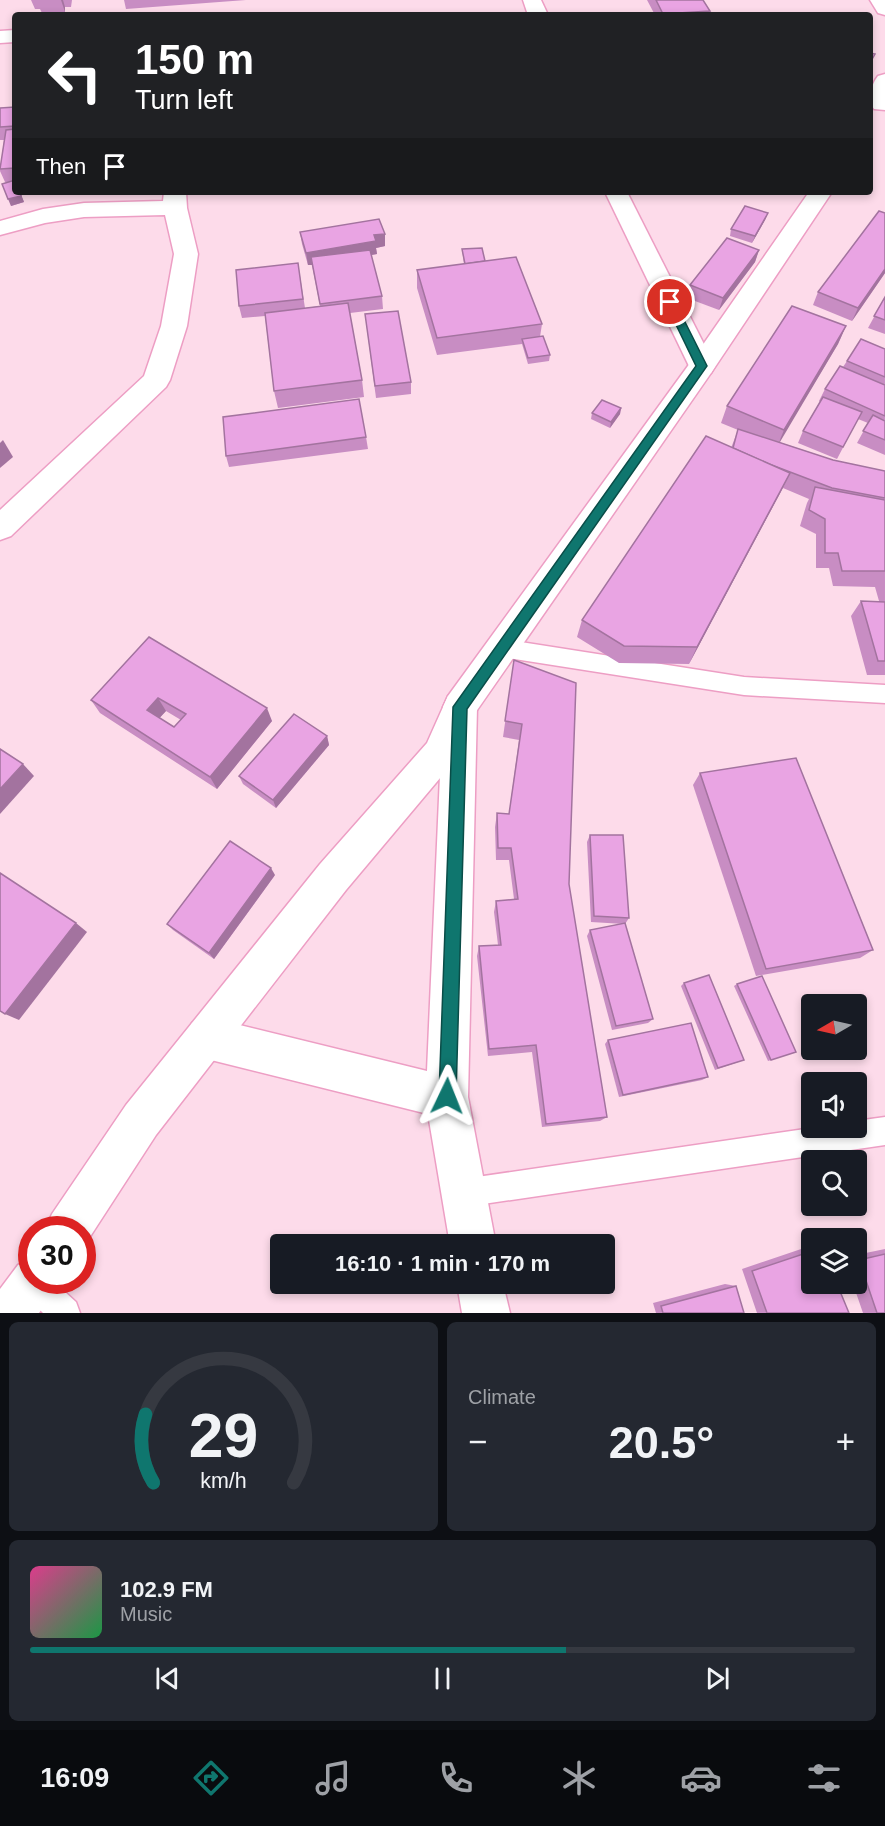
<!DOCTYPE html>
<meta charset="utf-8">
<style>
:root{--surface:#171b24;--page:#242831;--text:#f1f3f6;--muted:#9ea1a6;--line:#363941;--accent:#0f766e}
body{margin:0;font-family:Helvetica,sans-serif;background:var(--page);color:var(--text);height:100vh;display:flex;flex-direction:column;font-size:22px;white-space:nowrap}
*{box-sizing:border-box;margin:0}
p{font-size:20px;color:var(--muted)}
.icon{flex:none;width:33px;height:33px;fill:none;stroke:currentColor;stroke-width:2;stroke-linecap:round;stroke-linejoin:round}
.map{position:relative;height:1313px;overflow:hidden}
.panel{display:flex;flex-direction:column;gap:9px;padding:9px;background:#0d0f14;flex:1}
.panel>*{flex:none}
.guide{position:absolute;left:12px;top:12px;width:861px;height:183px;border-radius:6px;box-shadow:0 3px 9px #0003;background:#202124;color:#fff;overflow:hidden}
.needle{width:39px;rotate:261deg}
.buttons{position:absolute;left:801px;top:994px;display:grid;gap:12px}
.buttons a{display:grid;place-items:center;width:66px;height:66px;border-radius:6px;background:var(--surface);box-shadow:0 3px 9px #0003;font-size:30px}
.speed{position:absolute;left:18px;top:1216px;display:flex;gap:12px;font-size:30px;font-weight:700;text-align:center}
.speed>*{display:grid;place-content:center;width:78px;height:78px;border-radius:50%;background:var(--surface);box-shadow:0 3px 9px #0003;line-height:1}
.speed .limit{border:9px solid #d22;background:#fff;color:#111}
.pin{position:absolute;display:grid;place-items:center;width:51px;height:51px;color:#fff;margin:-26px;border:3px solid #fff;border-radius:50%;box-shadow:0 2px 6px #0007}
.me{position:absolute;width:66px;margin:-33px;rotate:2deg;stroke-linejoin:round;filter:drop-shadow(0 0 4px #0008)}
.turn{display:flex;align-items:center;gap:21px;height:126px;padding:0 24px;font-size:27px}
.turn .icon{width:78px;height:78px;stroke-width:2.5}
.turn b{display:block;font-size:42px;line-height:51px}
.then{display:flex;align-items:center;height:57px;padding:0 24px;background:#0003;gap:12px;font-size:22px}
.big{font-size:45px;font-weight:600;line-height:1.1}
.panel .widget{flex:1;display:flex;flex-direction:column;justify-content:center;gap:9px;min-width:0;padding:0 21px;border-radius:9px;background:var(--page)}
.panel .dial{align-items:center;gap:0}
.dial svg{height:156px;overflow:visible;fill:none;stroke:var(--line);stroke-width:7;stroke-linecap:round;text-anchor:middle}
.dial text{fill:var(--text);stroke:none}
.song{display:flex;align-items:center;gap:18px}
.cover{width:72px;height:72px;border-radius:9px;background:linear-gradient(135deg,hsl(330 70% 55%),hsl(140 70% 35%))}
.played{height:6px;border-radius:3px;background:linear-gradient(90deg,var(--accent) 65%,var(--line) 65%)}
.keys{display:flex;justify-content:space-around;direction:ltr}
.heat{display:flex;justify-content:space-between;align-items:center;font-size:33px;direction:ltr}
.panel .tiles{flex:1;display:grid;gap:9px;grid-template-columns:1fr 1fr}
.widget:last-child{grid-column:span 2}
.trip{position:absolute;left:270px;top:1234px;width:345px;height:60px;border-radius:6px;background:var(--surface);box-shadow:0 3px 9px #0003;font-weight:600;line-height:60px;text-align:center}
.dock{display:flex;height:96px;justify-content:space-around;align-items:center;background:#090b0e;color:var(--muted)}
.dock .icon{width:42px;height:42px}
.dock .current{color:var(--accent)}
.dock b{font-size:27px;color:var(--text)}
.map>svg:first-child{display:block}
</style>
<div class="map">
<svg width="885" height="1313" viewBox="0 0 885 1313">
<rect width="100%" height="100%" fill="#fddbea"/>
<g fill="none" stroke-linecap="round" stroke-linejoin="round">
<g stroke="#ed9ec4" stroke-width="3">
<g id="lane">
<polygon points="501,639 744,677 885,685 885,703 744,695 501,657 494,654 491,648 494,642"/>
<polygon points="885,1117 885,1145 463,1207 453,1203 449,1193 453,1183 463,1179 812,1128 856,1128 856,1121"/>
<polygon points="32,1269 32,1281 53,1281 76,1302 80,1313 43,1313 23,1293 18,1283 23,1273"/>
</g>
</g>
<g stroke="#ed9ec4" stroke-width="3">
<g id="street">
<polygon points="523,0 541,0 548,15 528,15"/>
<polygon points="15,30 15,42 0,43 0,31"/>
<polygon points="164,192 186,192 187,208 198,254 187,326 170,380 166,387 11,536 0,540 0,510 144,376 161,326 174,254 165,215 84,217 45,223 0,235 0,221 43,209 84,203 163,201"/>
<polygon points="605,192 627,192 715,366 711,373 702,375 693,373 689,366"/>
<polygon points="460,692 472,696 477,707 468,1097 496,1245 450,1245 428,1114 207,1059 192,1053 186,1038 192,1023 207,1017 427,1071 443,707 448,696"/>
<polygon points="457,1284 503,1284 510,1313 462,1313"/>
</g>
</g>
<g stroke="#ed9ec4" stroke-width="3">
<g id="secondary">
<polygon points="870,0 885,0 885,15 878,13"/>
<path d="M885,74v36l-11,-1c-7,-10 -3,-24 4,-33z"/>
<polygon points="809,192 832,192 711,373 473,716 451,765 346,890 156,1135 84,1246 82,1230 45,1230 52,1214 126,1105 320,864 427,743 448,696 693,359"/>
<polygon points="32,1259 32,1281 57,1281 50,1297 39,1313 0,1313 0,1289 18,1265"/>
</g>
</g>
<use href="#lane" fill="#fff" fill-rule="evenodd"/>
<use href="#street" fill="#fff" fill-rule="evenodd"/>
<use href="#secondary" fill="#fff" fill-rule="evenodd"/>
</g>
<g fill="#c88dc3" fill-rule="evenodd">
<polygon points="31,0 72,0 71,7 65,7 65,12 42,13 40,9 35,9"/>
<polygon points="124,0 246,0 126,9"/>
<polygon points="647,0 703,0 710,11 709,15 655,15"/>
<polygon points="15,107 15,192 20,192 24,202 11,206 9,182 5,182 0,171 4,140 0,140 0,108"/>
<polygon points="768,213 765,220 752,243 730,236 731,229"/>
<polygon points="885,213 885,273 852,321 813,305 818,292"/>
<polygon points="300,232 385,246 376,248 377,254 371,255 382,296 383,309 350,313 362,380 364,397 278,408 274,391 265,316 242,318 239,306 298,263 305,308 320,306 312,265 308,265 302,244"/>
<polygon points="462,249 485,261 542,324 540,337 550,355 549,361 528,364 522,344 437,355 417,288 417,270 464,264"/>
<polygon points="759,250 755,262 719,310 687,298 690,285"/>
<polygon points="885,297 885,334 868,328"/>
<polygon points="365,314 411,382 411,394 376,398"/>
<polygon points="846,326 838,344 779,442 833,460 885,471 885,675 867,675 851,616 861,601 879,601 875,587 833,586 829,568 816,568 816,534 800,526 807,503 809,499 783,488 689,664 619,663 577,637 582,620 731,448 738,430 721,423 727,406"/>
<polygon points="885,349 885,455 857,443 868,423 858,419 837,459 798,443 803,431 820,402 819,401 825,389 843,367 847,361"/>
<polygon points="621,408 620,414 610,428 591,419 592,413"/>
<polygon points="366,437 368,449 229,467 226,456"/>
<path d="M149,637l123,84 -55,68 -117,-76 -9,-13zM166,711l15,9 -7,7 -15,-9z"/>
<polygon points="514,660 569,884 607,1117 600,1121 542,1127 532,1052 488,1056 477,956 479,946 498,945 494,912 496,901 514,899 509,860 496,860 495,827 497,813 509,814 519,740 503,737"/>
<polygon points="327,736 329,745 276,808 243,784 239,776"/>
<polygon points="700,773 873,950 860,958 756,976 693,785"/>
<polygon points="590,835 629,918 625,924 653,1019 648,1023 612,1030 587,936 590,930 624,924 591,922 587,842"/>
<polygon points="275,875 214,959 173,930 167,924"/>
<polygon points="684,983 744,1060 715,1070 681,986"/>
<polygon points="737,984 792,1053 768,1061 734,986"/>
<polygon points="608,1040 708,1077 702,1080 619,1097 605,1044"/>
<polygon points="810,1246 812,1246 812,1284 849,1313 757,1313 742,1269"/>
<polygon points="885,1249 885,1313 863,1313 853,1284 856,1284 856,1255"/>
<polygon points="725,1284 736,1286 744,1313 656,1313 653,1303"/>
</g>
<g fill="#a3739f">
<polygon points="61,0 63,0 65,7 65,12"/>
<polygon points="20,192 24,202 11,206 8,199"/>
<polygon points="768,213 765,220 752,243 755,236"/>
<polygon points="385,234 385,246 376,248 377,254 312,265 311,257 312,265 308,265 306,253 374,235"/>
<polygon points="759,250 755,262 719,310 723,298"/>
<polygon points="885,269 885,273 852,321 858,308"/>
<polygon points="846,326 838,344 777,447 784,430"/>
<polygon points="621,408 620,414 610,428 611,422"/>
<polygon points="3,440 13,457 0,468 0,443"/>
<polygon points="790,473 780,493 689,664 697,647"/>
<polygon points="158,698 166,711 155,723 147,710"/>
<polygon points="267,708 272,721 217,789 210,777"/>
<polygon points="327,736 329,745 276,808 273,800"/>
<polygon points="23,764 34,776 0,814 0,789"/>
<polygon points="271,868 275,875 214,959 209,953"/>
<polygon points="76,923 87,932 19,1020 5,1014"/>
</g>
<g fill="#e9a4e3" stroke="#a3739f" stroke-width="1.5" fill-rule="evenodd">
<polygon points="656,0 703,0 710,11 663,14"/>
<polygon points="870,53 875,54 871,61 870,61"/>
<polygon points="15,107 15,126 0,127 0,108"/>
<polygon points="15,129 15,168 0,169 6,130"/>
<polygon points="15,180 15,192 20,192 21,196 8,199 2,184"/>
<polygon points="745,206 768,213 755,236 731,229"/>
<polygon points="879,211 885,213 885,269 858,308 818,292"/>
<polygon points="379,219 385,234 374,235 376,241 306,253 300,232"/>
<polygon points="727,238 759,250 723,298 690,285"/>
<polygon points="482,248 485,261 465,264 462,249"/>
<polygon points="370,250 382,296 320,304 311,257"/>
<polygon points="516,257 542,324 437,338 417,270"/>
<polygon points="298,263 303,299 239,306 236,270"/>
<polygon points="885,297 885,320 874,316"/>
<polygon points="348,303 362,380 274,391 265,313"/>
<polygon points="792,306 846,326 784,430 727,406"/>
<polygon points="398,311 411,382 375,386 365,314"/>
<polygon points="543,336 550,355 528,358 522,339"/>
<polygon points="861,339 885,349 885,377 847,361"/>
<polygon points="840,366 885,385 885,416 825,389"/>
<polygon points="823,397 862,412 843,447 803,431"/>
<polygon points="359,399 366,437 226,456 223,417"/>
<polygon points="602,400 621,408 611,422 592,413"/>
<polygon points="873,415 885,421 885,440 863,431"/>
<polygon points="738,429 833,460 885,471 885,498 832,488 769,464 733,448"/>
<polygon points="706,436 790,473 697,647 624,646 582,620"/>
<polygon points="815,487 885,500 885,571 842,571 838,553 825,553 825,519 809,510"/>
<polygon points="861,601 885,602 885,661 878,661"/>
<path d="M149,637l118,71 -57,69 -119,-77zM158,698l28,16 -12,13 -27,-17z"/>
<polygon points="514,660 576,683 569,884 607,1117 546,1124 536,1045 489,1049 479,946 501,945 496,901 518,899 511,848 498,848 497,813 509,814 522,724 505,721"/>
<polygon points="294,714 327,736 273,800 239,776"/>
<polygon points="0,749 23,764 0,789"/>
<polygon points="796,758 873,950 766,969 700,773"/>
<polygon points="590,835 623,835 629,918 594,916"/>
<polygon points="230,841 271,868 209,953 167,924"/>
<polygon points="0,873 76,923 5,1014 0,1011"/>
<polygon points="625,923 653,1019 616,1026 590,930"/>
<polygon points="709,975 744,1060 718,1068 684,983"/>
<polygon points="762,976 796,1052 771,1060 737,984"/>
<polygon points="691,1023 708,1077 623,1095 608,1040"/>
<polygon points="812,1251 812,1284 837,1284 849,1313 767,1313 752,1271"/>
<polygon points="885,1254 885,1313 877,1313 859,1260"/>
<polygon points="736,1286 744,1313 663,1313 661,1306"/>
</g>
<polygon fill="#0f766e" stroke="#0a4d48" stroke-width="1.5" points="670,299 675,302 707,366 467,709 456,1096 454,1103 447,1105 441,1103 439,1096 453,707 696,366 665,302"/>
</svg>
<div class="buttons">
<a><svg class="needle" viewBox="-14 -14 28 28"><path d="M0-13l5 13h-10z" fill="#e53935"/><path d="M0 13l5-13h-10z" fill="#9ea1a6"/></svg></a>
<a><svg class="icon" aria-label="sound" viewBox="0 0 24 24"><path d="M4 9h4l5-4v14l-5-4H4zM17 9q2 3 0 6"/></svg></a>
<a><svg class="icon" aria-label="search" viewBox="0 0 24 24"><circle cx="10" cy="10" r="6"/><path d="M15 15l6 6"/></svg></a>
<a><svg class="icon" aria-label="layers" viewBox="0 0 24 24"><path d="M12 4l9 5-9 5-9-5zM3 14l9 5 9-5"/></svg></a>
</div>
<div class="speed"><div class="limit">30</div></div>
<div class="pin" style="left:670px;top:302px;background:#d93025"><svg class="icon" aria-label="arrive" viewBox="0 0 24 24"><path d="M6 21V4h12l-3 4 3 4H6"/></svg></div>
<svg class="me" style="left:447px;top:1096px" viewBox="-20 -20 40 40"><path d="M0-17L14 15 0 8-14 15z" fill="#0f766e" stroke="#fff" stroke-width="4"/></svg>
<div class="trip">16:10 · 1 min · 170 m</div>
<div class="guide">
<div class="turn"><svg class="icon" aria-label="left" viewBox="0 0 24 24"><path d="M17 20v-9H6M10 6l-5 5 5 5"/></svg><div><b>150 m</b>Turn left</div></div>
<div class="then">Then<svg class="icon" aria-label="arrive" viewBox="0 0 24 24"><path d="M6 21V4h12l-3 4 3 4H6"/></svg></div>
</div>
</div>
<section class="panel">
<div class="tiles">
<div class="widget dial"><svg viewBox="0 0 100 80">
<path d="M14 69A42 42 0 1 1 86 69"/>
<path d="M14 69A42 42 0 0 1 10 34" stroke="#0f766e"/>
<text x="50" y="56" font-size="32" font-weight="700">29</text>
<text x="50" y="72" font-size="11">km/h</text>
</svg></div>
<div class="widget"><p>Climate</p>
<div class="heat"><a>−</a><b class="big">20.5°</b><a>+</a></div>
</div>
<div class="widget">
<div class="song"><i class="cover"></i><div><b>102.9 FM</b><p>Music</p></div></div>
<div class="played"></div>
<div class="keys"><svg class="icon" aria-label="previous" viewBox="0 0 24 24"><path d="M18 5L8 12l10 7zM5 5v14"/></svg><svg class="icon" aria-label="pause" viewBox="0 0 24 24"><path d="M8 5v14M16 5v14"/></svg><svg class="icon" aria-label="next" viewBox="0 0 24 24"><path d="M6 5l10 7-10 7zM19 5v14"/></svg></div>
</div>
</div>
</section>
<nav class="dock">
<b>16:09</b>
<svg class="icon current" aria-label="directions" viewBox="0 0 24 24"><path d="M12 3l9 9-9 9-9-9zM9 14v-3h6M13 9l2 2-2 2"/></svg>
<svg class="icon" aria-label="music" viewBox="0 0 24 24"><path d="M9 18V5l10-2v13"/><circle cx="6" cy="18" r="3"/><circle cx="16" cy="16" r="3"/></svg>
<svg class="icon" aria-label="phone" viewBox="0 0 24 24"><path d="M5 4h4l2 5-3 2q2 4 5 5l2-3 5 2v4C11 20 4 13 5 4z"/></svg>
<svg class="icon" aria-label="climate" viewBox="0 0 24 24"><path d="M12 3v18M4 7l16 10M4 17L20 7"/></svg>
<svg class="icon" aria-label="car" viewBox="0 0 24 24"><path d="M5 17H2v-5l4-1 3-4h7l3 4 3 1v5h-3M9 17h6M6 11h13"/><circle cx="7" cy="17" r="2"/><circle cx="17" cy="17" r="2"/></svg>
<svg class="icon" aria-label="filters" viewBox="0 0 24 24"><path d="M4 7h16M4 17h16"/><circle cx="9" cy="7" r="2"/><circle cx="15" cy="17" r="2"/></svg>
</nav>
